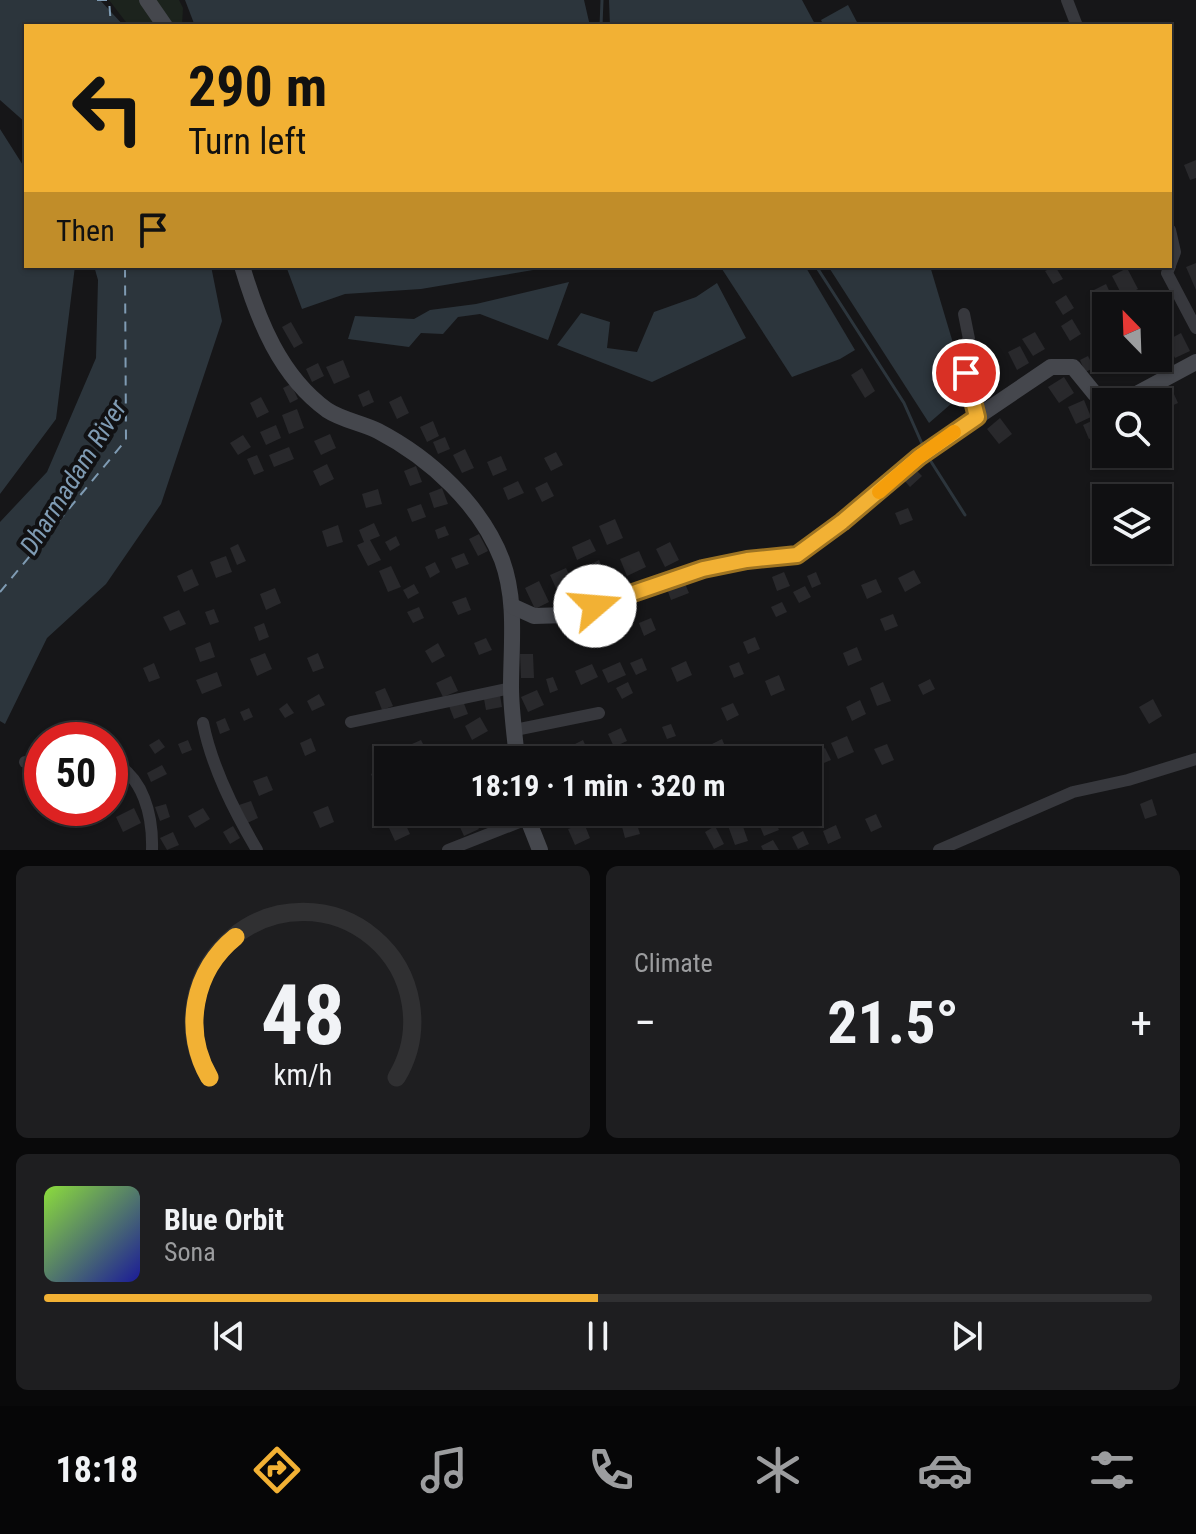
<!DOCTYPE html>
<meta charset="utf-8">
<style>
:root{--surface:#101012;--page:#1e1e20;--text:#f1f3f6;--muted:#9c9d9f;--line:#303032;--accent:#f2b134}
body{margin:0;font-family:"Roboto Condensed",sans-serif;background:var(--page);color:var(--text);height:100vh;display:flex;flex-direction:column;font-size:30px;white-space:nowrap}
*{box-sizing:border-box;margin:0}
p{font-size:26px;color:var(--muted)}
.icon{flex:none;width:44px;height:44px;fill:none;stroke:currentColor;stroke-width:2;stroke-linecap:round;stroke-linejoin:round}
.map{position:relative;height:850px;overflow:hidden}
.drawer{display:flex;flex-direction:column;gap:16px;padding:16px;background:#09090a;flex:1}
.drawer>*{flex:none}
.top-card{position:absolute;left:24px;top:24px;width:1148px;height:244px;border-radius:0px;box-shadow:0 2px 6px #0004,0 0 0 2px var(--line);background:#f2b134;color:#111;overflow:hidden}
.needle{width:52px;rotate:337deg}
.fabs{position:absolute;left:1092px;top:292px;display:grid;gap:16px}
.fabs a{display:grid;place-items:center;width:80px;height:80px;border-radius:0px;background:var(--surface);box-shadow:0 2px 6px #0004,0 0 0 2px var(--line);font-size:40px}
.speed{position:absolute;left:24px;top:722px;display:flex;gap:16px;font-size:40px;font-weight:700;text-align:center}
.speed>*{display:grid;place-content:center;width:104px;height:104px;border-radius:50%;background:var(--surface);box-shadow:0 2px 6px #0004,0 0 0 2px var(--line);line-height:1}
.speed .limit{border:12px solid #d22;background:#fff;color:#111}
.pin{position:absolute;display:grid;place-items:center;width:68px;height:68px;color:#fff;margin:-34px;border:4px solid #fff;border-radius:50%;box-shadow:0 2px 8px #0007}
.me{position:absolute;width:88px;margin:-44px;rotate:72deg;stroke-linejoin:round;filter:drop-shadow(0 0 6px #0008)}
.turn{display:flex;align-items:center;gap:28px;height:168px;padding:0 32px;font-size:36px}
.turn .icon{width:104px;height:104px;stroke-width:2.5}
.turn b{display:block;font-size:56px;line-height:68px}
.then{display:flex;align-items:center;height:76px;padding:0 32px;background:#0003;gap:16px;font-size:30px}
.big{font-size:60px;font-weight:700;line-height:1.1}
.drawer .tile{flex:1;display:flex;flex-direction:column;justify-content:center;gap:12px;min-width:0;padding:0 28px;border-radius:12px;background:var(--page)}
.drawer .dial{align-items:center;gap:0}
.dial svg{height:208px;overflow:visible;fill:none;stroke:var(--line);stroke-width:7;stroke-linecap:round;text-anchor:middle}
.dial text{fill:var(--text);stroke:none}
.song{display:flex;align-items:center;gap:24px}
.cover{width:96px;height:96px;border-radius:12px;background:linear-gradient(135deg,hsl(90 70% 55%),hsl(240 70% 35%))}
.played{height:8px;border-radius:4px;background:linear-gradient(90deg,var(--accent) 50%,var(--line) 50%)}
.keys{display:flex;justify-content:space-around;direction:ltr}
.heat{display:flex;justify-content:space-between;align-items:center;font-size:44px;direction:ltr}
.drawer .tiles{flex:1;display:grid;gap:16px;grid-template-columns:1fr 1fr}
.tile:last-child{grid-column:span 2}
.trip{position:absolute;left:374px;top:746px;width:448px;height:80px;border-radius:0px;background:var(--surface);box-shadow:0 2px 6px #0004,0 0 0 2px var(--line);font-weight:700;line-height:80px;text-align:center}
.dock{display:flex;height:128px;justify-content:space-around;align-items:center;background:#060607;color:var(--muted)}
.dock .icon{width:56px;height:56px}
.dock .current{color:var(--accent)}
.dock b{font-size:36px;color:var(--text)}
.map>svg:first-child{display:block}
</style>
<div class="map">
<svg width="1196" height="850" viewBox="0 0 1196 850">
<rect width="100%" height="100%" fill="#161618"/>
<g fill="#1c231d">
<polygon points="109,0 141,0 160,26 129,26"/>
<polygon points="156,0 179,0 183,8 182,26 173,26"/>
</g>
<g fill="#2c353c">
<polygon points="0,0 100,0 124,26 26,26 26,123 0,100"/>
<polygon points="185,0 584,0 590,26 195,26"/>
<polygon points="609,0 802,0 816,26 610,26"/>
<polygon points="848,5 859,26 824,26 821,20"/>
<polygon points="0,129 26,170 26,266 75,266 56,419 0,494"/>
<polygon points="94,266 211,266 222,321 161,504 106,584 47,638 5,724 0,721 0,522 47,472 96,358 98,280"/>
<polygon points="286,266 605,266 545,268 421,289 345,294 302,309"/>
<polygon points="720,266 805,266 855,350 840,359 792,377"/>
<polygon points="828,266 930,266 967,390 929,423"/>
<polygon points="569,282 548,340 480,314 458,317 443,334 421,333 409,347 348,339 355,316 414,319 430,310 476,304"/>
<polygon points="717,283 746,338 652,382 557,345 581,313 610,322 607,348 637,352 654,312 696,297"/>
</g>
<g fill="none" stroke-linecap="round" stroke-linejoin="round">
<g stroke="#2c353c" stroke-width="3">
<polyline points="601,26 602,0"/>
<polyline points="816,266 904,403 923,446"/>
<polyline points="930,460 965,515"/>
</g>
<g stroke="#7f9bb3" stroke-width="2" stroke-dasharray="10 8" stroke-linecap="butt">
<polyline points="97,0 109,0 111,26"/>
<polyline points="0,592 126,440 125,266"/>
</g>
</g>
<g fill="#29292c">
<polygon points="1196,160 1196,178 1190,180 1184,165"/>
<polygon points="1196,263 1196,290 1186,267"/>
<polygon points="1055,266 1063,279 1053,284 1045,271"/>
<polygon points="1127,268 1138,289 1123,297 1112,276"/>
<polygon points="1106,284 1114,301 1098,308 1090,292"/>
<polygon points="1066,295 1074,308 1063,315 1055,302"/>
<polygon points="1072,319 1081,334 1070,341 1061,326"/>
<polygon points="291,322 303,343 294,348 282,327"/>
<polygon points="1035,332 1045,349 1033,356 1022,339"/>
<polygon points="1181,333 1190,351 1175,358 1166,341"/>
<polygon points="1020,346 1029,363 1017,370 1008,352"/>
<polygon points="1088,356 1094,368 1085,372 1080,360"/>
<polygon points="343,360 350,377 334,384 326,367"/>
<polygon points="318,363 324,376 312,382 306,369"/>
<polygon points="862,368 875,391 865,398 851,375"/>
<polygon points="1064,377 1074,393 1059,403 1048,387"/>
<polygon points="291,384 298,399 290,403 283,388"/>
<polygon points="369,390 374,402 363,407 358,395"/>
<polygon points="1173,392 1178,403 1167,408 1162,396"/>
<polygon points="401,396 409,413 397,419 389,402"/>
<polygon points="261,397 269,412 257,418 250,403"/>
<polygon points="1084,400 1091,417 1076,424 1068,407"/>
<polygon points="297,409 304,428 289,434 282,415"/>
<polygon points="1100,417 1106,431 1089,439 1083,425"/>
<polygon points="1000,418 1012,434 999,444 987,429"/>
<polygon points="433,421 439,436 427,442 420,427"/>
<polygon points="276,425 281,438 266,445 260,432"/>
<polygon points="330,434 336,448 321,455 314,441"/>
<polygon points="243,435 251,447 238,455 230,443"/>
<polygon points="445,437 450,449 438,454 433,442"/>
<polygon points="289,447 294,459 274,467 269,455"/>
<polygon points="465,449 474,468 462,473 453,455"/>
<polygon points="556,452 563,465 551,471 544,458"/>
<polygon points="257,455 264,471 254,475 247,459"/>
<polygon points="501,456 507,470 493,476 487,462"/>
<polygon points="327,464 334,479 320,486 313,471"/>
<polygon points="416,466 422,482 410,486 404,471"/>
<polygon points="915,469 922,476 910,487 903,479"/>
<polygon points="518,481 524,493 508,500 503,488"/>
<polygon points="547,482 554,496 542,502 535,488"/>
<polygon points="442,488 448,504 434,508 429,493"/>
<polygon points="378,489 382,504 366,508 362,494"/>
<polygon points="421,504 426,517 412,522 407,509"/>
<polygon points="908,508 913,520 900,525 895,513"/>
<polygon points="615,519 623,538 607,545 599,526"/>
<polygon points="374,523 380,536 370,540 381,560 368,566 357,545 364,542 359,530"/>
<polygon points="338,525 343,542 327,547 322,531"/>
<polygon points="445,526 449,535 438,539 435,530"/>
<polygon points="479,534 488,551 478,556 469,539"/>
<polygon points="396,536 400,545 390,551 385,542"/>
<polygon points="590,539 596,551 577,560 572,547"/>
<polygon points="670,542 679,560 665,567 656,549"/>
<polygon points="238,544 246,561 237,565 230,548"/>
<polygon points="639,551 646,567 627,576 620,559"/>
<polygon points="464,553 469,564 456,569 451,558"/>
<polygon points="226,556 232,572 216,578 210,562"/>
<polygon points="599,560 607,578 593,585 585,567"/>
<polygon points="435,562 440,572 430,578 425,567"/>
<polygon points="391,566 401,587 388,592 379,571"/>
<polygon points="566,568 576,590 560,597 550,575"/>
<polygon points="192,569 199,585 184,592 177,576"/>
<polygon points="914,570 921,583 905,592 898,578"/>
<polygon points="784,572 790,586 777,591 772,577"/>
<polygon points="816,572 821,584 812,588 807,576"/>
<polygon points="683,579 689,593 671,600 666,586"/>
<polygon points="876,579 882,592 867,599 861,585"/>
<polygon points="539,581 549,602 535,609 525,588"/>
<polygon points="414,584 419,593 408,599 403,590"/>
<polygon points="805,586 811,597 799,603 793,592"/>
<polygon points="275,588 281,603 266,610 260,594"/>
<polygon points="466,597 471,610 458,615 452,602"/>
<polygon points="782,602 787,612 776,617 771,607"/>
<polygon points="419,607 424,618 413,623 407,612"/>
<polygon points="616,608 624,627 608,634 600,615"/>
<polygon points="214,609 219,622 210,625 205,612"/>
<polygon points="179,610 186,624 170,631 163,617"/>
<polygon points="893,614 898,626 885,631 880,619"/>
<polygon points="651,618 656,630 644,636 639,623"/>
<polygon points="264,623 269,637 259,641 254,627"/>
<polygon points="755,637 760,649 748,654 743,642"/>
<polygon points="486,638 492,650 479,655 474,643"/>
<polygon points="210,642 215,657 200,662 195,648"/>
<polygon points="438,643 445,656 432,663 425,651"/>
<polygon points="857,647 862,660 848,666 843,653"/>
<polygon points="265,653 272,669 257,676 250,659"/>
<polygon points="318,653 324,668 313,672 307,658"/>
<polygon points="520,654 533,654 534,678 521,678"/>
<polygon points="642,658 647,670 636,675 630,663"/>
<polygon points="686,661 692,675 677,682 671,668"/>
<polygon points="620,662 626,675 608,683 602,670"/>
<polygon points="739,662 744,674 734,678 729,666"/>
<polygon points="154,663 160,678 149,682 143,668"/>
<polygon points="592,664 598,677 581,685 575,671"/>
<polygon points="217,672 222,686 202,694 196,680"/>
<polygon points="779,675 785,690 771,696 765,681"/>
<polygon points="451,676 458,691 443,697 436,683"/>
<polygon points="553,677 558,690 550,693 546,679"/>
<polygon points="930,679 935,689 923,695 918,685"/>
<polygon points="628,682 633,693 622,699 616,688"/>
<polygon points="883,682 891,701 877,706 870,688"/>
<polygon points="385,688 393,706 382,710 375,692"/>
<polygon points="537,690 544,705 528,712 521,697"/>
<polygon points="319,694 325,705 312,711 307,701"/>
<polygon points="500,695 502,707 486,710 484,699"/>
<polygon points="1153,699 1162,716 1149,724 1139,707"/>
<polygon points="860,700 866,714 852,721 846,707"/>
<polygon points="463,701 468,714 454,719 449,706"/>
<polygon points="287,703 294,713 285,718 279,709"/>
<polygon points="733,703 739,715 727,721 721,708"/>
<polygon points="249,708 253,717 244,721 240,712"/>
<polygon points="480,717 488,731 472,740 465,726"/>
<polygon points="225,718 230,730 220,734 216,722"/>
<polygon points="671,724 676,736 667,739 662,727"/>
<polygon points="621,728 627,741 614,747 608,734"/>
<polygon points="847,736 854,752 838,759 831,743"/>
<polygon points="311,738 316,751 305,756 300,743"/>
<polygon points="159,739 165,747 155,754 149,745"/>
<polygon points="722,739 727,751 713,757 708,746"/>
<polygon points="188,740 192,750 182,754 178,744"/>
<polygon points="421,740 426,750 417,754 412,744"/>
<polygon points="583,740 588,751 576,757 571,746"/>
<polygon points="887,744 894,760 882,765 874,749"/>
<polygon points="472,748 476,759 460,760 458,754"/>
<polygon points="825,748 831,760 819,765 814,753"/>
<polygon points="162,765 167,774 151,782 147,773"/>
<polygon points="387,767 388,781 376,786 371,774"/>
<polygon points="113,771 122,786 111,792 110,773"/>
<polygon points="267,776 273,790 259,796 253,781"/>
<polygon points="1152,799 1157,815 1145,819 1140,804"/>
<polygon points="251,801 258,818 247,823 239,805"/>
<polygon points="166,804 170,817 160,821 155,807"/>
<polygon points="328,806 334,822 320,828 313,812"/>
<polygon points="134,808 141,823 123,832 116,817"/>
<polygon points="203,808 210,819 195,828 188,816"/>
<polygon points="410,812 425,812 429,821 416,827"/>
<polygon points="452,812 468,812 469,815 453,823 449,813"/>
<polygon points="650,812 658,812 662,819 649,825 644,815"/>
<polygon points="766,812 771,812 779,830 764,836 756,817"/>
<polygon points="876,814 882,827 871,832 865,819"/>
<polygon points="473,818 479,829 464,836 459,825"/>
<polygon points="635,818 640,834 625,838 621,823"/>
<polygon points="740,818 748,841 735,845 727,823"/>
<polygon points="404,821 410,834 395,841 389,828"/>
<polygon points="584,823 590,838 575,845 568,829"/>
<polygon points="836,825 841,838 828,844 823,831"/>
<polygon points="233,826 240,838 230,844 223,832"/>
<polygon points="715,826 724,844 714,849 705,832"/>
<polygon points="803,831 809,844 798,849 792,837"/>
<polygon points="173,832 179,845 167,850 160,838"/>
<polygon points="773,840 779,850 763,850 761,846"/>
</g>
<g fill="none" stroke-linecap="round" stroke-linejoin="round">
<g stroke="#37383d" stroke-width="12">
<polyline points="1067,0 1077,26"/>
<polyline points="1170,230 1175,252 1170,265"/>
<polyline points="1170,266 1167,273 1196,328"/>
<polyline points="964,314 969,339 960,351 977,417"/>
<polyline points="351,722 511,688"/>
<path d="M203,723c9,45 31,88 54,127"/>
<polyline points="515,730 599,713"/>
<path d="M110,761c34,14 43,56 42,89"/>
<polyline points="25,762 42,762"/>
<polyline points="448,850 527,819"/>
<polyline points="939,850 1073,792 1128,780 1196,759"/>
</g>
<g stroke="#45474d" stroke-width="16">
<polyline points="147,0 165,26"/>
<path d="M242,266c16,54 38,110 85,144 15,10 35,13 51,21 52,27 103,74 124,129 15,41 9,85 9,127 0,24 4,49 6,73"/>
<polyline points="1116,402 1129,398 1196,362"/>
<polyline points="512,606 534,616 567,615 703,569 747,560 797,555 842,522 937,444 1051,367 1073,367 1095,394 1114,402"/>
<polyline points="525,812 540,850"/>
</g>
</g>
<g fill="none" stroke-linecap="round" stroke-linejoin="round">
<g stroke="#9d7322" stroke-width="20">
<polyline id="route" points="595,606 703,569 747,560 797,555 842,522 919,457 977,417 966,373"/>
</g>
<use href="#route" stroke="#f2b134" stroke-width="14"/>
<polyline stroke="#f59e0b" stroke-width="14" points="879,492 919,457 954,432"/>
</g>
<g text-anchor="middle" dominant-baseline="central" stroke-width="8" stroke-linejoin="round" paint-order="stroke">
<g font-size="26" font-style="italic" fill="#7f9bb3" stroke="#111113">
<text transform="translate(73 477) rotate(-58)">Dharmadam River</text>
</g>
</g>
</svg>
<div class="fabs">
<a><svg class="needle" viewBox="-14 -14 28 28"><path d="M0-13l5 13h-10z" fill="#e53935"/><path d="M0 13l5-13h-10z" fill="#9c9d9f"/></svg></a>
<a><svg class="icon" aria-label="search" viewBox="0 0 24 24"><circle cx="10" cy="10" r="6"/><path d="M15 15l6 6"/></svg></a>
<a><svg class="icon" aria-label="layers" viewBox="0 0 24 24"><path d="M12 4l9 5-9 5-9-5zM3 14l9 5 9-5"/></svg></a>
</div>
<div class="speed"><div class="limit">50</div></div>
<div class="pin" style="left:966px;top:373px;background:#d93025"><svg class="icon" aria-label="arrive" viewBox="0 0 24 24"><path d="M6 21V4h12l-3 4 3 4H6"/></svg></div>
<svg class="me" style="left:595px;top:606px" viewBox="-20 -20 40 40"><circle r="19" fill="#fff"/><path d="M0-13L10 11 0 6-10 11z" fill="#f2b134"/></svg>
<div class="trip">18:19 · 1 min · 320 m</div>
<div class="top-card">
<div class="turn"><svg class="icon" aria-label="left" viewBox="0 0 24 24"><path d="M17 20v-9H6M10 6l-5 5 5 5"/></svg><div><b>290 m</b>Turn left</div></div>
<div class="then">Then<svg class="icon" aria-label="arrive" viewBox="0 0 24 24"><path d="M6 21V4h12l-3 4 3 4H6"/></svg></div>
</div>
</div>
<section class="drawer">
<div class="tiles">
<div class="tile dial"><svg viewBox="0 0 100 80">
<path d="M14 69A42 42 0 1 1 86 69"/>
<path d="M14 69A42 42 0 0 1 24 15" stroke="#f2b134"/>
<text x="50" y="56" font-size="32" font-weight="700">48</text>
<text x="50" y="72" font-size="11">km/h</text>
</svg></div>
<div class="tile"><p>Climate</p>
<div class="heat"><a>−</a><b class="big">21.5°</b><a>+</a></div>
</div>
<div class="tile">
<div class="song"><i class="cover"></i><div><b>Blue Orbit</b><p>Sona</p></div></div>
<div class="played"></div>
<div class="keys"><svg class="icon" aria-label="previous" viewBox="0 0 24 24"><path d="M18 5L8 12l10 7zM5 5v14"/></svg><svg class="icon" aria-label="pause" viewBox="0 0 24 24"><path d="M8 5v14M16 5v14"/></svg><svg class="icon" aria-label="next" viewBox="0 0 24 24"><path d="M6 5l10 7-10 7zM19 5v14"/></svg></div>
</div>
</div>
</section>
<nav class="dock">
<b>18:18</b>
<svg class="icon current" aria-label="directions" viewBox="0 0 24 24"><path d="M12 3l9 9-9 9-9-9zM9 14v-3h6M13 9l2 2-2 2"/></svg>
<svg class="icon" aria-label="music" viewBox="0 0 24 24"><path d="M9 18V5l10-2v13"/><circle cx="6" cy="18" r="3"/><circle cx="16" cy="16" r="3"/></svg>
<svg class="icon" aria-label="phone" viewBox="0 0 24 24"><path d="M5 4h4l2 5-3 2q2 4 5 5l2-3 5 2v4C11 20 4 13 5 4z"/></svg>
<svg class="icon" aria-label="climate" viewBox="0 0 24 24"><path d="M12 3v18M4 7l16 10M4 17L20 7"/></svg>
<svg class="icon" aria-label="car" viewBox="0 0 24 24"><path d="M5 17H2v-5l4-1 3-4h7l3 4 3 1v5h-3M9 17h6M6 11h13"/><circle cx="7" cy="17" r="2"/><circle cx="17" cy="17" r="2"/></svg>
<svg class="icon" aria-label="filters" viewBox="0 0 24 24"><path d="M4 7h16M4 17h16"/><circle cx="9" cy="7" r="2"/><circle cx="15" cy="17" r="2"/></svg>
</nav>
